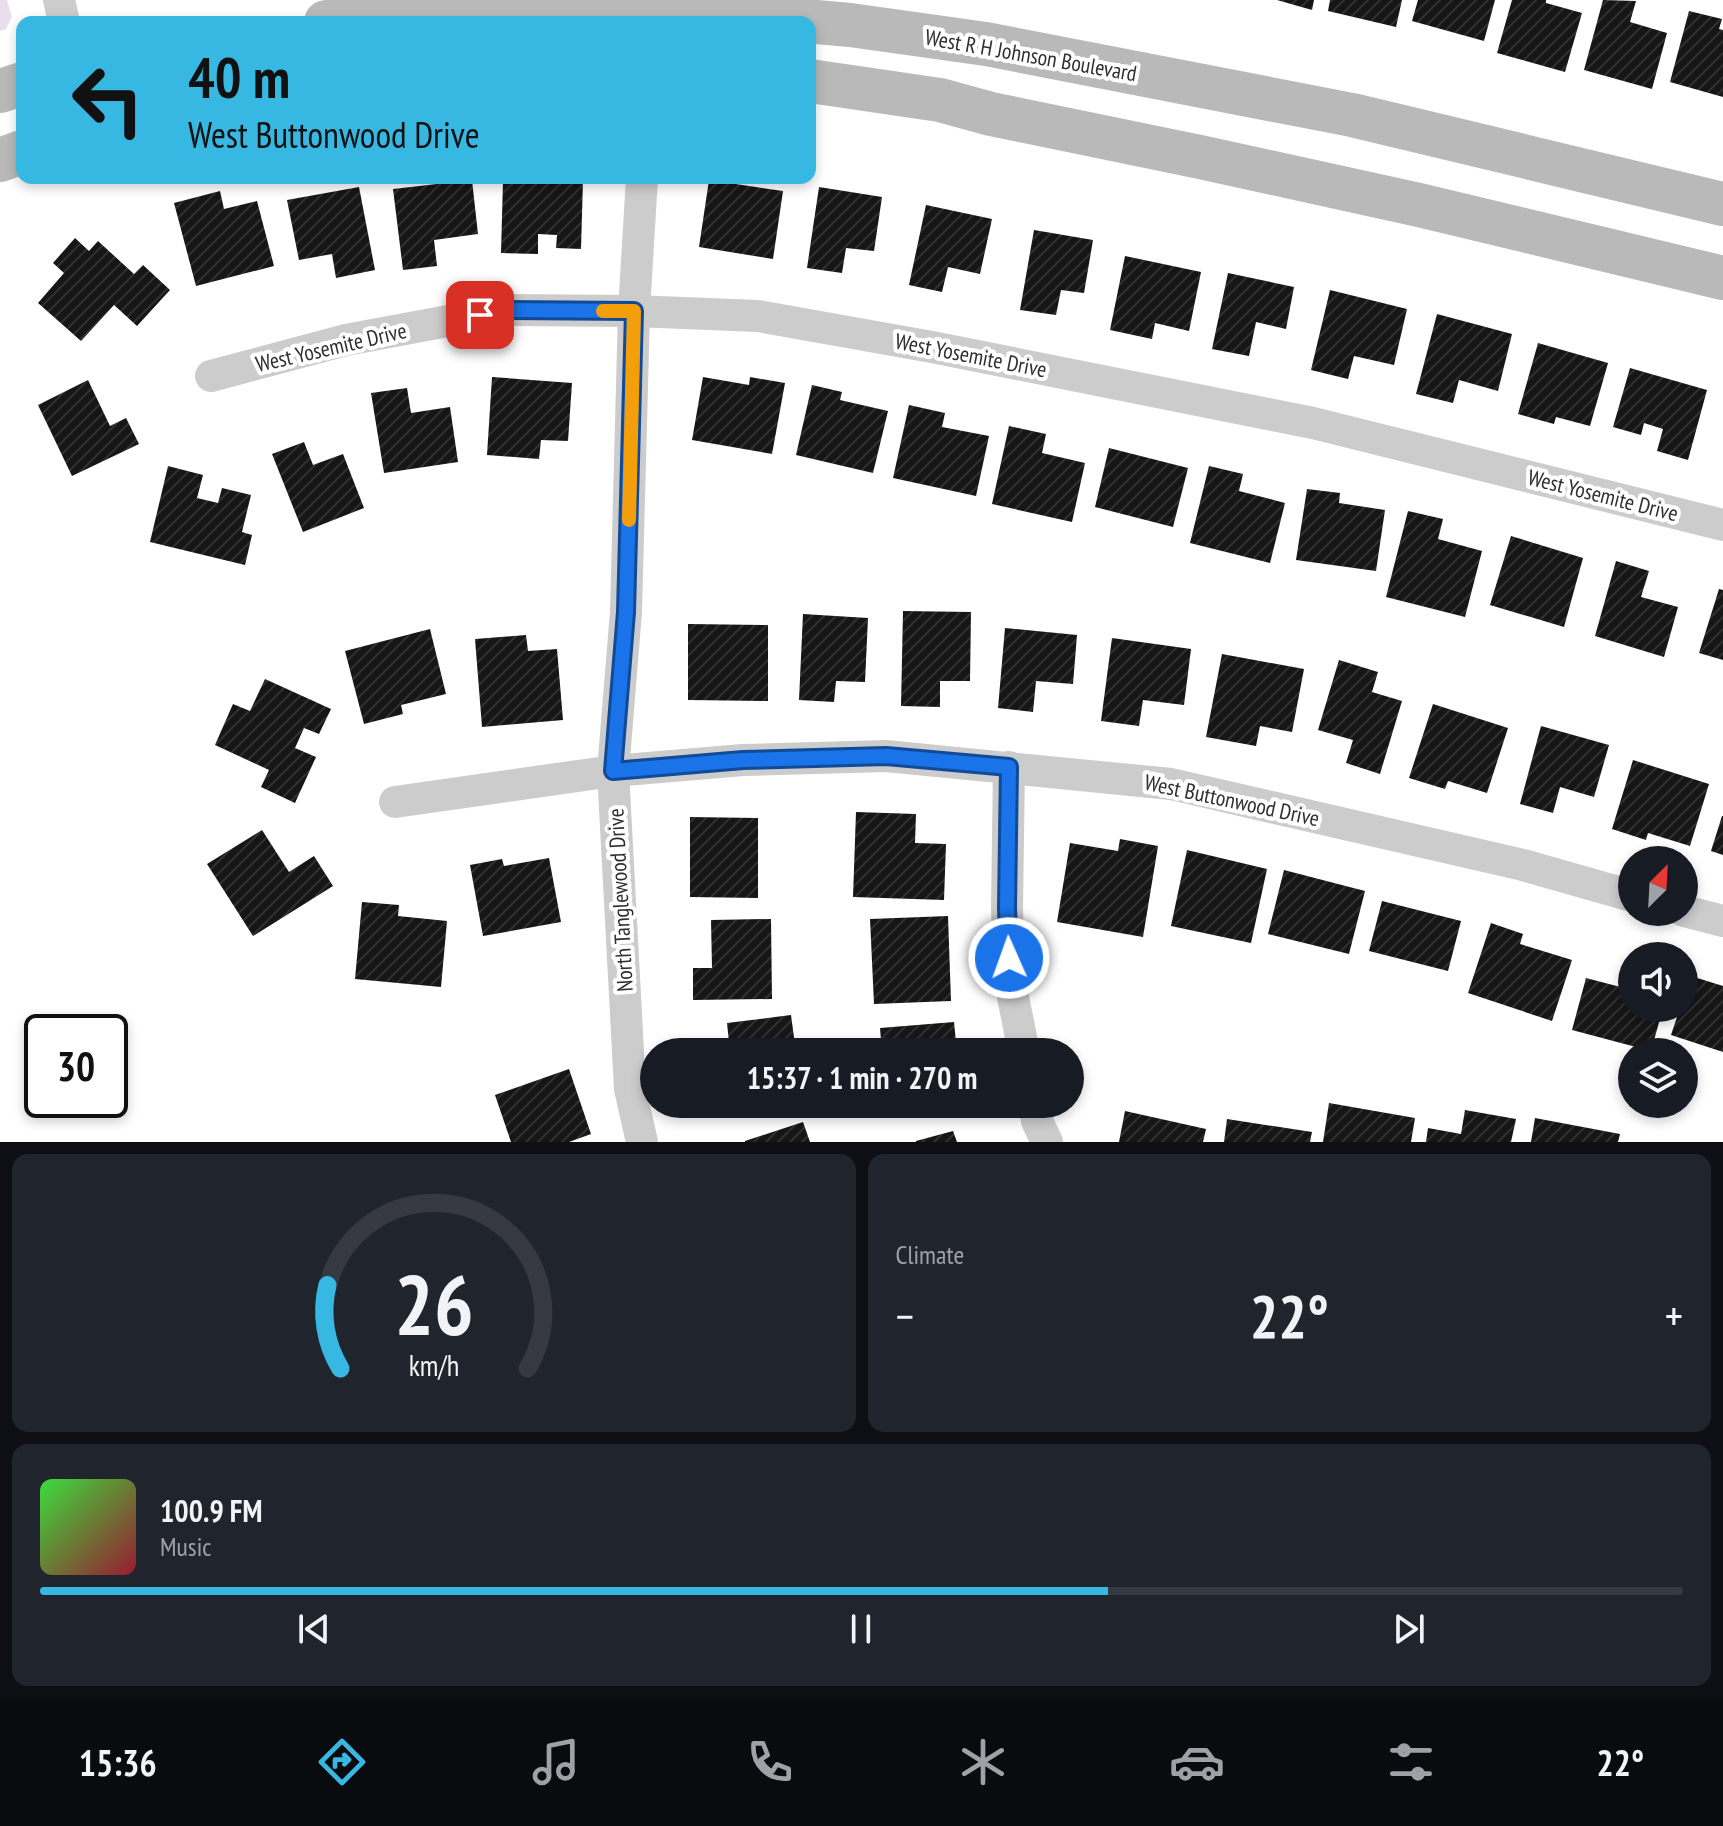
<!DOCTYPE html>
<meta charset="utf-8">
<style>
:root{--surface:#171b24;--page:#20242c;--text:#f1f3f6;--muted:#9ea1a6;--line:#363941;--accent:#36b8e2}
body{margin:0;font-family:"PT Sans Narrow",sans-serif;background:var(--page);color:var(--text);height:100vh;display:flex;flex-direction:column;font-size:30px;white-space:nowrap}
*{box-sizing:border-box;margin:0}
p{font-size:26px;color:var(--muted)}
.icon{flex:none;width:44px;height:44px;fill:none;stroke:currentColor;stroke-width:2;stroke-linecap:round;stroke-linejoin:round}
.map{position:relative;height:1142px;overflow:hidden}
.panel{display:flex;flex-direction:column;gap:12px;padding:12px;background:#0d0f14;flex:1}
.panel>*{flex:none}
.top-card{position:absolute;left:16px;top:16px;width:800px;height:168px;border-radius:16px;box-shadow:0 4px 12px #0003;background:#36b8e2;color:#111;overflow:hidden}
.needle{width:52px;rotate:24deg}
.fabs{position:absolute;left:1618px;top:846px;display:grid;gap:16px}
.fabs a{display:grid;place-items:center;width:80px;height:80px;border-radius:50%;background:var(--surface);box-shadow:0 4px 12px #0003;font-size:40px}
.speed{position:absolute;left:24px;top:1014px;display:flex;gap:16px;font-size:40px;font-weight:700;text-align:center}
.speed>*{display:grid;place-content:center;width:104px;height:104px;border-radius:50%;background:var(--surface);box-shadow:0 4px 12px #0003;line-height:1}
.speed .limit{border:4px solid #111;border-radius:12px;background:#fff;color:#111}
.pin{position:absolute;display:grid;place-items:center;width:68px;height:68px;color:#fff;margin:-34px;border-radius:16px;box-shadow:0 4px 12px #0006}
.me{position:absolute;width:88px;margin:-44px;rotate:358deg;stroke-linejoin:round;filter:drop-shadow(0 0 6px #0008)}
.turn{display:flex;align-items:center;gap:28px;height:168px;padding:0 40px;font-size:36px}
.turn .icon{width:104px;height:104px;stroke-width:2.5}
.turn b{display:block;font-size:56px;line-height:68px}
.big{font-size:60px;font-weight:600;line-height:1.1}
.panel .tile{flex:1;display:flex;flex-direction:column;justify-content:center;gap:12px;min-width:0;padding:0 28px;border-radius:16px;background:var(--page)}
.panel .dial{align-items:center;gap:0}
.dial svg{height:208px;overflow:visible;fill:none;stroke:var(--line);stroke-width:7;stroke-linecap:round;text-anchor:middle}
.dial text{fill:var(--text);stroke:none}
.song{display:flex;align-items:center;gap:24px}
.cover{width:96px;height:96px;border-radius:12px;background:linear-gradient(135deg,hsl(120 70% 55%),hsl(350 70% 35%))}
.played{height:8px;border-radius:4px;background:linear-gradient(90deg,var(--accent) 65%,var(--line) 65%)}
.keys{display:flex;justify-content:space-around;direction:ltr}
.heat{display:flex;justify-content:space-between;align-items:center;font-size:44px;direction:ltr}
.panel .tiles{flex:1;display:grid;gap:12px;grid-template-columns:1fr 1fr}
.tile:last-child{grid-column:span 2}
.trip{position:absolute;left:640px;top:1038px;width:444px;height:80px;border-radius:40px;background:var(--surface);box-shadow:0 4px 12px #0003;font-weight:600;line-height:80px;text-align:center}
.dock{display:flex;height:128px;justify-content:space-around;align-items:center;background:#090b0e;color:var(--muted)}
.dock .icon{width:56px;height:56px}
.dock .selected{color:var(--accent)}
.dock b{font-size:36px;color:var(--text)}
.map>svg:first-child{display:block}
</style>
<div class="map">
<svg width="1723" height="1142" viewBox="0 0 1723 1142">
<defs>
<pattern id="building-hatch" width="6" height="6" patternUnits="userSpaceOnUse" patternTransform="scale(2)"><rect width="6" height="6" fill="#161616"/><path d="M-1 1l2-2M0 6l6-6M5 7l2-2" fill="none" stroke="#303030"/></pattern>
</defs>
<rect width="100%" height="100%" fill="#fff"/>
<polygon fill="#e9deec" points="0,0 7,0 12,17 6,29 0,31"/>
<g fill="url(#building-hatch)">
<polygon points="1277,0 1314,0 1312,10"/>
<polygon points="1330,0 1402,0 1396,27 1328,11"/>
<polygon points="1418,0 1495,0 1484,41 1412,21"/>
<polygon points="1512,0 1546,0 1546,3 1582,13 1565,72 1497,53"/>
<polygon points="1603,0 1636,1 1630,22 1667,33 1652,89 1584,70"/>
<polygon points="1689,11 1722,19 1719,29 1723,30 1723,97 1670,82"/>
<polygon points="530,178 583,180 581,249 556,248 557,235 538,234 538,254 501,253 503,181 530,182"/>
<polygon points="472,180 478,234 434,240 437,266 403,270 393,189"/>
<polygon points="709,180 783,191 773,259 699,247"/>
<polygon points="359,187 375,270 336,278 332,254 299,260 287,200"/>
<polygon points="819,187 882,197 874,251 846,248 842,273 807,268"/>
<polygon points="220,191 224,209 257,201 274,266 196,286 174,203"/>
<polygon points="926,205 992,219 980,274 948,267 942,292 909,285"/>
<polygon points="1034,230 1093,240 1084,293 1061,290 1056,315 1020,310"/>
<polygon points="75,238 89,251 98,241 134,274 143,265 170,290 137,326 114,305 81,341 38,303 64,273 53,263"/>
<polygon points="1125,256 1201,272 1189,331 1155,323 1152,339 1110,330"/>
<polygon points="1228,273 1294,287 1286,329 1256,322 1249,356 1212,349"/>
<polygon points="1330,290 1407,309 1394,365 1354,356 1348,379 1311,370"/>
<polygon points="1437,314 1512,334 1498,391 1459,380 1453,403 1416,394"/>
<polygon points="1538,343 1608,363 1590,426 1556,417 1554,424 1518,414"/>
<polygon points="1630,368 1707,390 1688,460 1657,451 1663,429 1644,423 1641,435 1613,427"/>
<polygon points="492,377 572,383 568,441 541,440 539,459 487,455"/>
<polygon points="703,377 749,385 750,377 785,383 772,454 692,440"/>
<polygon points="88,380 110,426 126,418 139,444 72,476 38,405"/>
<polygon points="812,385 842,392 840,400 888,411 873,473 796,455"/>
<polygon points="407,388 411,413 450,407 458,462 384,473 371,393"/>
<polygon points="909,405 945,413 942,427 989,436 976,496 893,478"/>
<polygon points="1009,426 1046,434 1042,453 1085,463 1072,522 992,504"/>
<polygon points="304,442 313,465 343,454 364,508 303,532 272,454"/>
<polygon points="1109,448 1188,468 1173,527 1095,507"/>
<polygon points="168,466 203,475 197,498 218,503 222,488 251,495 242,532 252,535 245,565 150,542"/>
<polygon points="1209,466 1243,474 1239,491 1285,503 1270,563 1190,543"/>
<polygon points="1307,489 1340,493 1339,503 1385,510 1376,571 1296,560"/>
<polygon points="1408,511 1443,519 1438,539 1482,551 1465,617 1386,597"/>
<polygon points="1511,536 1583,558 1564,627 1490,605"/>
<polygon points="1616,561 1649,571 1641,597 1678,607 1664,657 1595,636"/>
<polygon points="1719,589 1723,590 1723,660 1699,653"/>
<polygon points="903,611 971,612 970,681 940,681 940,707 901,706"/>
<polygon points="803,614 868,618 865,682 836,681 834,702 799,700"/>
<polygon points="688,624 768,625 768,701 688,700"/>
<polygon points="1005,628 1077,635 1073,684 1036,681 1033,712 998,708"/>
<polygon points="430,629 446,694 401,705 403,714 364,724 345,651"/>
<polygon points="526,635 528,651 557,649 563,720 482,727 475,639"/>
<polygon points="1112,638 1191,649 1184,705 1143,700 1139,726 1101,721"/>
<polygon points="1222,654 1304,669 1292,732 1260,726 1256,746 1206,737"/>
<polygon points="1339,660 1378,672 1372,692 1402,701 1380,774 1346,763 1353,740 1318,730"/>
<polygon points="265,679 331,709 319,734 304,728 295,748 316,757 295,803 261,787 269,770 215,745 233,704 250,711"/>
<polygon points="1433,704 1508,728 1487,793 1448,781 1445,789 1409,778"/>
<polygon points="1541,726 1609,745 1594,797 1560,787 1553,813 1520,804"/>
<polygon points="1633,760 1709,784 1690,846 1648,833 1646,840 1612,829"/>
<polygon points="856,812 916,814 915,843 946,844 944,900 853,897"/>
<polygon points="1722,816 1723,816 1723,855 1711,851"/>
<polygon points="690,817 758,818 758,898 690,897"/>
<polygon points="262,830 289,872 314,856 333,886 253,936 207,864"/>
<polygon points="1120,839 1158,846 1143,937 1057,922 1070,843 1118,851"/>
<polygon points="1187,850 1267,869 1251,943 1171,926"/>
<polygon points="549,858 561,922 483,936 470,865 502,859 504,866"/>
<polygon points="1284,870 1365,891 1349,954 1268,934"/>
<polygon points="1382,901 1461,921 1448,971 1369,951"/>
<polygon points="362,902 399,905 398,916 447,921 441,987 355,979"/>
<polygon points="948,916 951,1001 874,1004 870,919"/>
<polygon points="771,919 772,999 693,1000 693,968 712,968 711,920"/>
<polygon points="1491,923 1523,934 1520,944 1572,960 1552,1021 1468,993"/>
<polygon points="1691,976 1723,986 1723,1052 1671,1035 1680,1008 1684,1008 1684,997"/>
<polygon points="1586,978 1632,990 1632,1008 1663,1008 1651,1051 1572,1030"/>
<polygon points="791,1015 796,1052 730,1052 727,1023"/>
<polygon points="954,1022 957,1052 882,1052 880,1028"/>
<polygon points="569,1069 591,1134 569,1142 511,1142 495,1095"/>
<polygon points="1329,1103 1415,1118 1411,1142 1323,1142"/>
<polygon points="712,1104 778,1104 778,1106 713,1114"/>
<polygon points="1465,1110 1516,1119 1511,1142 1426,1142 1428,1128 1461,1134"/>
<polygon points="1125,1111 1206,1129 1203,1142 1119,1142"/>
<polygon points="1535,1118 1620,1134 1618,1142 1531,1142"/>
<polygon points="1227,1119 1312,1132 1310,1142 1224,1142"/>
<polygon points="803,1122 810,1142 745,1142 745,1141"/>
<polygon points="953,1131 957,1142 916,1142 916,1141"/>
</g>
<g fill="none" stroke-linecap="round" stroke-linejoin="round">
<g stroke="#ccc" stroke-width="32">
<polyline points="59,0 64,22"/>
<polyline points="211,376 346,340 507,310 634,311 758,316 932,347 1313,423 1723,525"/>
<polyline points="1009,767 1007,908 1010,982 1024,1052"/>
<polyline points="395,802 613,771 743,760 886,756 1171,784 1523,865 1632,896"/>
<polyline points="1684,911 1723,921"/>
<polyline points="1034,1104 1037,1121 1047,1142"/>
<polyline points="642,1142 630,1089 613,771 626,612 634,311 642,178"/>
</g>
<g stroke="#b9b9b9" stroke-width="44">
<polyline points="326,22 369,17 502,7 651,7 850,25 986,44 1352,115 1723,204"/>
<polyline points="810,81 940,100 991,114 1200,157 1419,205 1723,278"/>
<polyline points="0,91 22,84"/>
<polyline points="0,160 22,152"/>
</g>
</g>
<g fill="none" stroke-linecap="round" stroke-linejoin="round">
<g stroke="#114b97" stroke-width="20">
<polyline id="route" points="480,315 507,310 634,311 626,612 613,771 743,760 886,756 1009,767 1007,908 1009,958"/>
</g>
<use href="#route" stroke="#1a73e8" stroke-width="14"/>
<polyline stroke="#f59e0b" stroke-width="14" points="603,311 634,311 629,520"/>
</g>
<g text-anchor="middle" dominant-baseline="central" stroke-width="8" stroke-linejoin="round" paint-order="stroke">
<g font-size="22" fill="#2f2f2f" stroke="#fff">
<text transform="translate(1031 55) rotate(10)">West R H Johnson Boulevard</text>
<text transform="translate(331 347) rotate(-13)">West Yosemite Drive</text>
<text transform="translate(971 355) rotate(11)">West Yosemite Drive</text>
<text transform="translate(1603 495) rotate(14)">West Yosemite Drive</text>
<text transform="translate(1232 800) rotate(12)">West Buttonwood Drive</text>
<text transform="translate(620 900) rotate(-93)">North Tanglewood Drive</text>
</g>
</g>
</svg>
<div class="fabs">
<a><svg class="needle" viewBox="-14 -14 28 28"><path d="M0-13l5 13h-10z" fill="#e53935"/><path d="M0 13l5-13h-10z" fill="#9ea1a6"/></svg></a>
<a><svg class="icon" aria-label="sound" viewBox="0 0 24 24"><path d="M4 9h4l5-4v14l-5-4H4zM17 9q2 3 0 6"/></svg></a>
<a><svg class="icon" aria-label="layers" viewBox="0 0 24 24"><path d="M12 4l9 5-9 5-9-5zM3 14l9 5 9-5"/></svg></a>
</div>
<div class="speed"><div class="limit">30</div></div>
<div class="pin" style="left:480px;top:315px;background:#d93025"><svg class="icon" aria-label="arrive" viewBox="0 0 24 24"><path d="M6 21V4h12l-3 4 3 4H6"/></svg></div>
<svg class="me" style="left:1009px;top:958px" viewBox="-20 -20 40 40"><circle r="17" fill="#1a73e8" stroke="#fff" stroke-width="3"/><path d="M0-11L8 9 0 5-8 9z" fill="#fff"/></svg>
<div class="trip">15:37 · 1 min · 270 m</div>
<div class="top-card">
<div class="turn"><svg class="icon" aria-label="left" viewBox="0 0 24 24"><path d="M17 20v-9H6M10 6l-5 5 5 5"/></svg><div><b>40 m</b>West Buttonwood Drive</div></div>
</div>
</div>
<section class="panel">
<div class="tiles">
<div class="tile dial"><svg viewBox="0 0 100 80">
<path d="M14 69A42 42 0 1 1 86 69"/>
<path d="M14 69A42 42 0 0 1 9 37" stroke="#36b8e2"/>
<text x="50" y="56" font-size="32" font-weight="700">26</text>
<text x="50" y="72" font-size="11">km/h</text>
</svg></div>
<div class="tile"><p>Climate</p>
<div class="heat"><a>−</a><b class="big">22°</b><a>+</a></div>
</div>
<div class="tile">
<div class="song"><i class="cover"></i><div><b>100.9 FM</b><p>Music</p></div></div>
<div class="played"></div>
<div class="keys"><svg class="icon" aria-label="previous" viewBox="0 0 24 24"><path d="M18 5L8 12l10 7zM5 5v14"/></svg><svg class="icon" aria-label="pause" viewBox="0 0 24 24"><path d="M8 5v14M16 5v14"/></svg><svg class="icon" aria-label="next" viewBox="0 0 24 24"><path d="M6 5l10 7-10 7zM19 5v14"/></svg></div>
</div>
</div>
</section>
<nav class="dock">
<b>15:36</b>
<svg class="icon selected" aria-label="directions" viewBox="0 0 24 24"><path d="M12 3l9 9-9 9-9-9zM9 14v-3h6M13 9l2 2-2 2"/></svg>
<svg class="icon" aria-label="music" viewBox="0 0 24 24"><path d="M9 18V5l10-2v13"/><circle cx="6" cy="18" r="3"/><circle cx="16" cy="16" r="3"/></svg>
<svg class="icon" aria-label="phone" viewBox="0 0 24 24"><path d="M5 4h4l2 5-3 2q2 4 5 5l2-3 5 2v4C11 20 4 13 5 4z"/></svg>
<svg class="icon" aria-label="climate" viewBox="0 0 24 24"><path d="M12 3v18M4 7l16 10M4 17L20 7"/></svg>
<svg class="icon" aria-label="car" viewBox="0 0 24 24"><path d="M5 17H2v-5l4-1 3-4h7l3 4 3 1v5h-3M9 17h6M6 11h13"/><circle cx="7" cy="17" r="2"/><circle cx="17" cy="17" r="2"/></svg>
<svg class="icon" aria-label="filters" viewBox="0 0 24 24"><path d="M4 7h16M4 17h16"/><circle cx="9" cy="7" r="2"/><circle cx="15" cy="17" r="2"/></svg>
<b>22°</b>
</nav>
